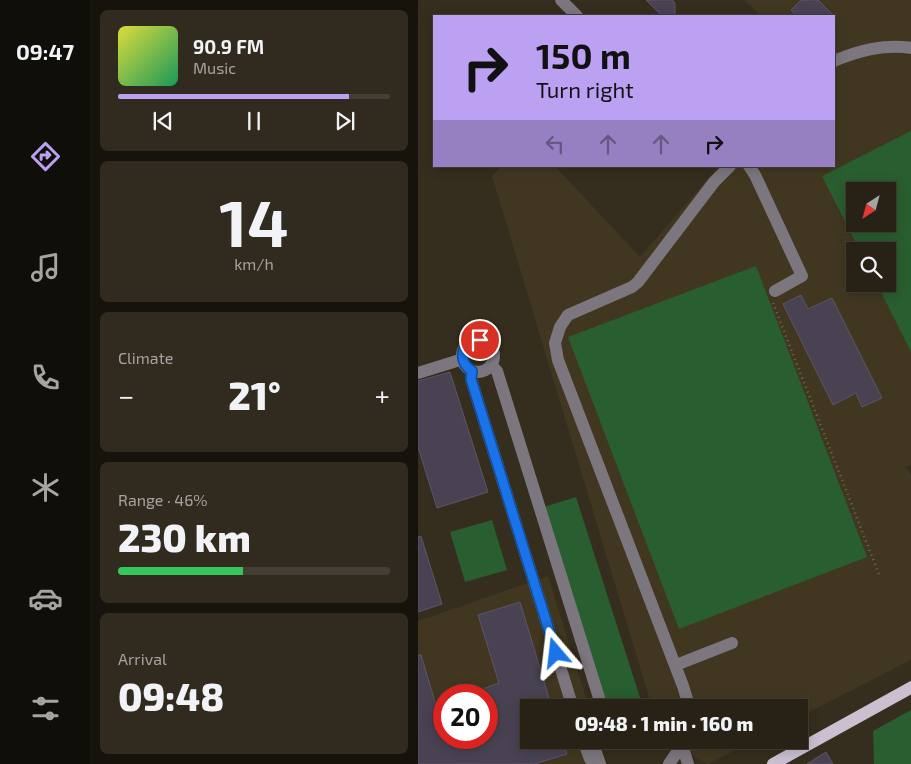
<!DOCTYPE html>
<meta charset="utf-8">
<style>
:root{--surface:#282216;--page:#302a1f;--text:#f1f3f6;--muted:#a5a4a1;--line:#443f35;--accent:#bca0f2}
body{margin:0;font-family:"Exo 2",sans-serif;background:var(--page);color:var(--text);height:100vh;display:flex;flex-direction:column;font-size:19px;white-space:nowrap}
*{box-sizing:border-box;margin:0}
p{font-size:16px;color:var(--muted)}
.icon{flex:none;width:28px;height:28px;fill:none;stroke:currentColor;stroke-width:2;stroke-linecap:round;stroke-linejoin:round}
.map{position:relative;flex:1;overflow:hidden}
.panel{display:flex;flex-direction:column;gap:10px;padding:10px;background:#16130c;width:328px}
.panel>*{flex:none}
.hud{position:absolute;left:15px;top:15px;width:402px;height:152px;border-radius:0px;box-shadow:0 2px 12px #0003,0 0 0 1px var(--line);background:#bca0f2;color:#111;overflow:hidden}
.needle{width:32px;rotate:216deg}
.controls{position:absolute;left:428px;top:182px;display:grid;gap:10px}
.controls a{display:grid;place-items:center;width:50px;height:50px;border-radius:0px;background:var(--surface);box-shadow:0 2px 12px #0003,0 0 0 1px var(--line);font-size:25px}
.speed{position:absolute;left:15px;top:684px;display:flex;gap:10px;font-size:25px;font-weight:700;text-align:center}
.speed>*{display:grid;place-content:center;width:65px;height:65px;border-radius:50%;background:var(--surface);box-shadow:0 2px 12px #0003,0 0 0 1px var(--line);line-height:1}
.speed .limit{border:8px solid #d22;background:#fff;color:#111}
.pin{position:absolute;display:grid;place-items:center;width:42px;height:42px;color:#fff;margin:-21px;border:2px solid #fff;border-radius:50%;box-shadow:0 1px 5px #0007}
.me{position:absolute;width:55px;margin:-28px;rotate:343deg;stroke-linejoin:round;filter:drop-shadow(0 0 4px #0008)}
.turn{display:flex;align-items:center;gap:18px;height:105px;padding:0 20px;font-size:22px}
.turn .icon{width:65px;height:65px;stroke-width:2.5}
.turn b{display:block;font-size:35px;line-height:42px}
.lanes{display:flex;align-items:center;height:48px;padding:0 20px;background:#0003;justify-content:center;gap:25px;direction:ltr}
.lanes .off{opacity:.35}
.big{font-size:38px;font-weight:800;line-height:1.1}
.panel .card{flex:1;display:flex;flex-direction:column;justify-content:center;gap:8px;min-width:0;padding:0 18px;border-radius:8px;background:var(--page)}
.panel .dial{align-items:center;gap:0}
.dial b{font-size:65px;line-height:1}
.song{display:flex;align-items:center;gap:15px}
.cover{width:60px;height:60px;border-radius:8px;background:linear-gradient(135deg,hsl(60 70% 55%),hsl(150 70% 35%))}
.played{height:5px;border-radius:2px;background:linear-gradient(90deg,var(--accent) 85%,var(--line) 85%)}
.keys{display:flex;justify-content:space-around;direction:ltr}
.heat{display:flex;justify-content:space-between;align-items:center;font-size:28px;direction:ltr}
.charge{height:8px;border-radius:4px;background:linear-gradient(90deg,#34c759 46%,var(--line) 0)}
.trip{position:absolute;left:102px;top:699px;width:288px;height:50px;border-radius:0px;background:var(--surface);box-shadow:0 2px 12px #0003,0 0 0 1px var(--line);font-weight:800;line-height:50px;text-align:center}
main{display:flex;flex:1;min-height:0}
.tab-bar{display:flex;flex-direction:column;width:90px;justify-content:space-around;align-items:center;background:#100e09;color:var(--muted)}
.tab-bar .icon{width:35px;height:35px}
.tab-bar .on{color:var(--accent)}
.tab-bar b{font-size:22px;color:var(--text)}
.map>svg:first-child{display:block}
</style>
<main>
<nav class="tab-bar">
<b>09:47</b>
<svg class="icon on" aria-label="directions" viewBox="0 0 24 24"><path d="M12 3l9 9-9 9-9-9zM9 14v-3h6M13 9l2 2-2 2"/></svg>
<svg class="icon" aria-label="music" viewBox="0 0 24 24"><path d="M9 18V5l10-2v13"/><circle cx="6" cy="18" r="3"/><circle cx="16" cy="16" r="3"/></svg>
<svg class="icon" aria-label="phone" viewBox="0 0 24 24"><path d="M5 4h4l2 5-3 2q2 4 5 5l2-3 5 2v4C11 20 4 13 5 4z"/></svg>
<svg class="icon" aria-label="climate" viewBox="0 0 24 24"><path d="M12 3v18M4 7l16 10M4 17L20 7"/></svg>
<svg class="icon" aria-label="car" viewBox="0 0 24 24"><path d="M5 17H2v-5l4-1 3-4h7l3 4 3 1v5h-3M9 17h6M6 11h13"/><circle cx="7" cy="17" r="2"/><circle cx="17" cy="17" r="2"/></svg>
<svg class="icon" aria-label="filters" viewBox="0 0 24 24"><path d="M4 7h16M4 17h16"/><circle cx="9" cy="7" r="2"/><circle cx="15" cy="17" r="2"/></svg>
</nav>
<section class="panel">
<div class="card">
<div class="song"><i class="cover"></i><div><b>90.9 FM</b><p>Music</p></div></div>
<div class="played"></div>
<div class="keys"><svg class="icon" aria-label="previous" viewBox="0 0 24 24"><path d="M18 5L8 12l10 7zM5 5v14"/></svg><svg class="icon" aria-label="pause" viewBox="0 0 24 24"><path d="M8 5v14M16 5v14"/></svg><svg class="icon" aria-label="next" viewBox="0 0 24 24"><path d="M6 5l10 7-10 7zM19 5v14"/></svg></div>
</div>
<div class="card dial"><b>14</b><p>km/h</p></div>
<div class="card"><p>Climate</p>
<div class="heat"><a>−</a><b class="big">21°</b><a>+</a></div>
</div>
<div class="card"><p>Range · 46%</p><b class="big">230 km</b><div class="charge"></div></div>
<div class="card"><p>Arrival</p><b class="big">09:48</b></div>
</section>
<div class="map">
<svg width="494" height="764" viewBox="0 0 494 764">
<rect width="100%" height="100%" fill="#352d1d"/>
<g fill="#413721" fill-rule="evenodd">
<path d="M326,0h167l1,464 -6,3 6,9 -1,184 -112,57v-9l-147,-1 -160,-531 10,-10h53l85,91 79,-91h115v-150h-73zM436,191h33v33h-33zM436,251h33v33h-33z"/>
<path d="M130,576l41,131 -60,1v32h70l7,24h-188v-143zM26,695h43v43h-43z"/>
<polygon points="244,740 337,740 290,764"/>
</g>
<g fill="#295e30" fill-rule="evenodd">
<path d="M493,131v221l-34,-68h10v-33h-27l-38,-75zM469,191v33h-33v-33z"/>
<polygon points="338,266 449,557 261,629 150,337"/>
<polygon points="158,497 225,707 190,707 126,507"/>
<polygon points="74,520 89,570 47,582 32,532"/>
<polygon points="493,710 493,764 456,764 455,731"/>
</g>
<g fill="#484253" stroke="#5c5567">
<polygon points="228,0 254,0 257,3 257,16 244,16"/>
<polygon points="383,0 400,0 416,16 379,16 373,10"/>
<polygon points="383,295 390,309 414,298 464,398 444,407 438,393 415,405 365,304"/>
<polygon points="32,372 70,492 19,508 0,447 0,381"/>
<polygon points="3,536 24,604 0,612 0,537"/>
<polygon points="102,602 134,708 111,708 111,740 144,740 149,754 116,764 0,764 0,655 3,655 26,732 26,738 69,738 69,722 76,720 67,688 81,683 60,615"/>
<polygon points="408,752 415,764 389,764"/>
</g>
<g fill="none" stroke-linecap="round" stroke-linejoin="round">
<polyline stroke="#70695b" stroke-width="2.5" stroke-dasharray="1 4" stroke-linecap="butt" points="355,303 462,577"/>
<g stroke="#7c777f" stroke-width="12">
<polyline points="143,0 159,16"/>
<path d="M416,61c26,-11 50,-17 78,-13"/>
<polyline points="331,166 337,175 384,276 357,291"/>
<circle cx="60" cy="356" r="16"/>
<polyline points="73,365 79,371 182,701 183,708"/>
<polyline points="54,371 53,379 155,708"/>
<polyline points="0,373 45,359"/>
<polyline points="258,665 314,643"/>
<polyline points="268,708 269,699 265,686 140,360 137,343 142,327 150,315 214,287 220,282 296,182 312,166"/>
<polyline points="165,740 172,759"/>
<polyline points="175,740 175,744 182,764"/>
<polyline points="264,745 270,764"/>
<polyline points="251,764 264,745 264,740"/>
</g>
<polyline stroke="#cac0d0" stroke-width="12" points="355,764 494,687"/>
</g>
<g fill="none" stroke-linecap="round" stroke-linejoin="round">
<g stroke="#114b97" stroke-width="12">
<path id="route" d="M62,340c-19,1 -23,21 -8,31l-1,8 85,274"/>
</g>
<use href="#route" stroke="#1a73e8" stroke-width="9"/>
</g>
</svg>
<div class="controls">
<a><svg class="needle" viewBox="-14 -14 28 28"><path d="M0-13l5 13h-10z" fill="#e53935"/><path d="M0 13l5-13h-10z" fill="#a5a4a1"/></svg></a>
<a><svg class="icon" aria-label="search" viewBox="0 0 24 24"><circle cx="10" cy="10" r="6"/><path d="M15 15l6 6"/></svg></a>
</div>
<div class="speed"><div class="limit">20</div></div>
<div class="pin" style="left:62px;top:340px;background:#d93025"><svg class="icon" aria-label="arrive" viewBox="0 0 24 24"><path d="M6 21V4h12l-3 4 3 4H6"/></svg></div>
<svg class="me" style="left:138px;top:653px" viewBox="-20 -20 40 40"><path d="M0-17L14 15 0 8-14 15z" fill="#1a73e8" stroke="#fff" stroke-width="4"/></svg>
<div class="trip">09:48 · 1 min · 160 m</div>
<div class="hud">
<div class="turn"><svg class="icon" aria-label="right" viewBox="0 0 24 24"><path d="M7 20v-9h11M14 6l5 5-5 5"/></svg><div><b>150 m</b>Turn right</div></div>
<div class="lanes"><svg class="icon off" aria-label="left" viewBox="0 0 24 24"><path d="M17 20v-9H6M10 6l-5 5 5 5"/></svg><svg class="icon off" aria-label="ahead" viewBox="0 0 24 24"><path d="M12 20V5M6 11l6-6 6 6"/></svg><svg class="icon off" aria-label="ahead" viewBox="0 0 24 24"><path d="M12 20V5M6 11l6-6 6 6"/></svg><svg class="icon" aria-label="right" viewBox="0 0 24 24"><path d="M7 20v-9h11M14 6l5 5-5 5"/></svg></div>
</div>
</div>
</main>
